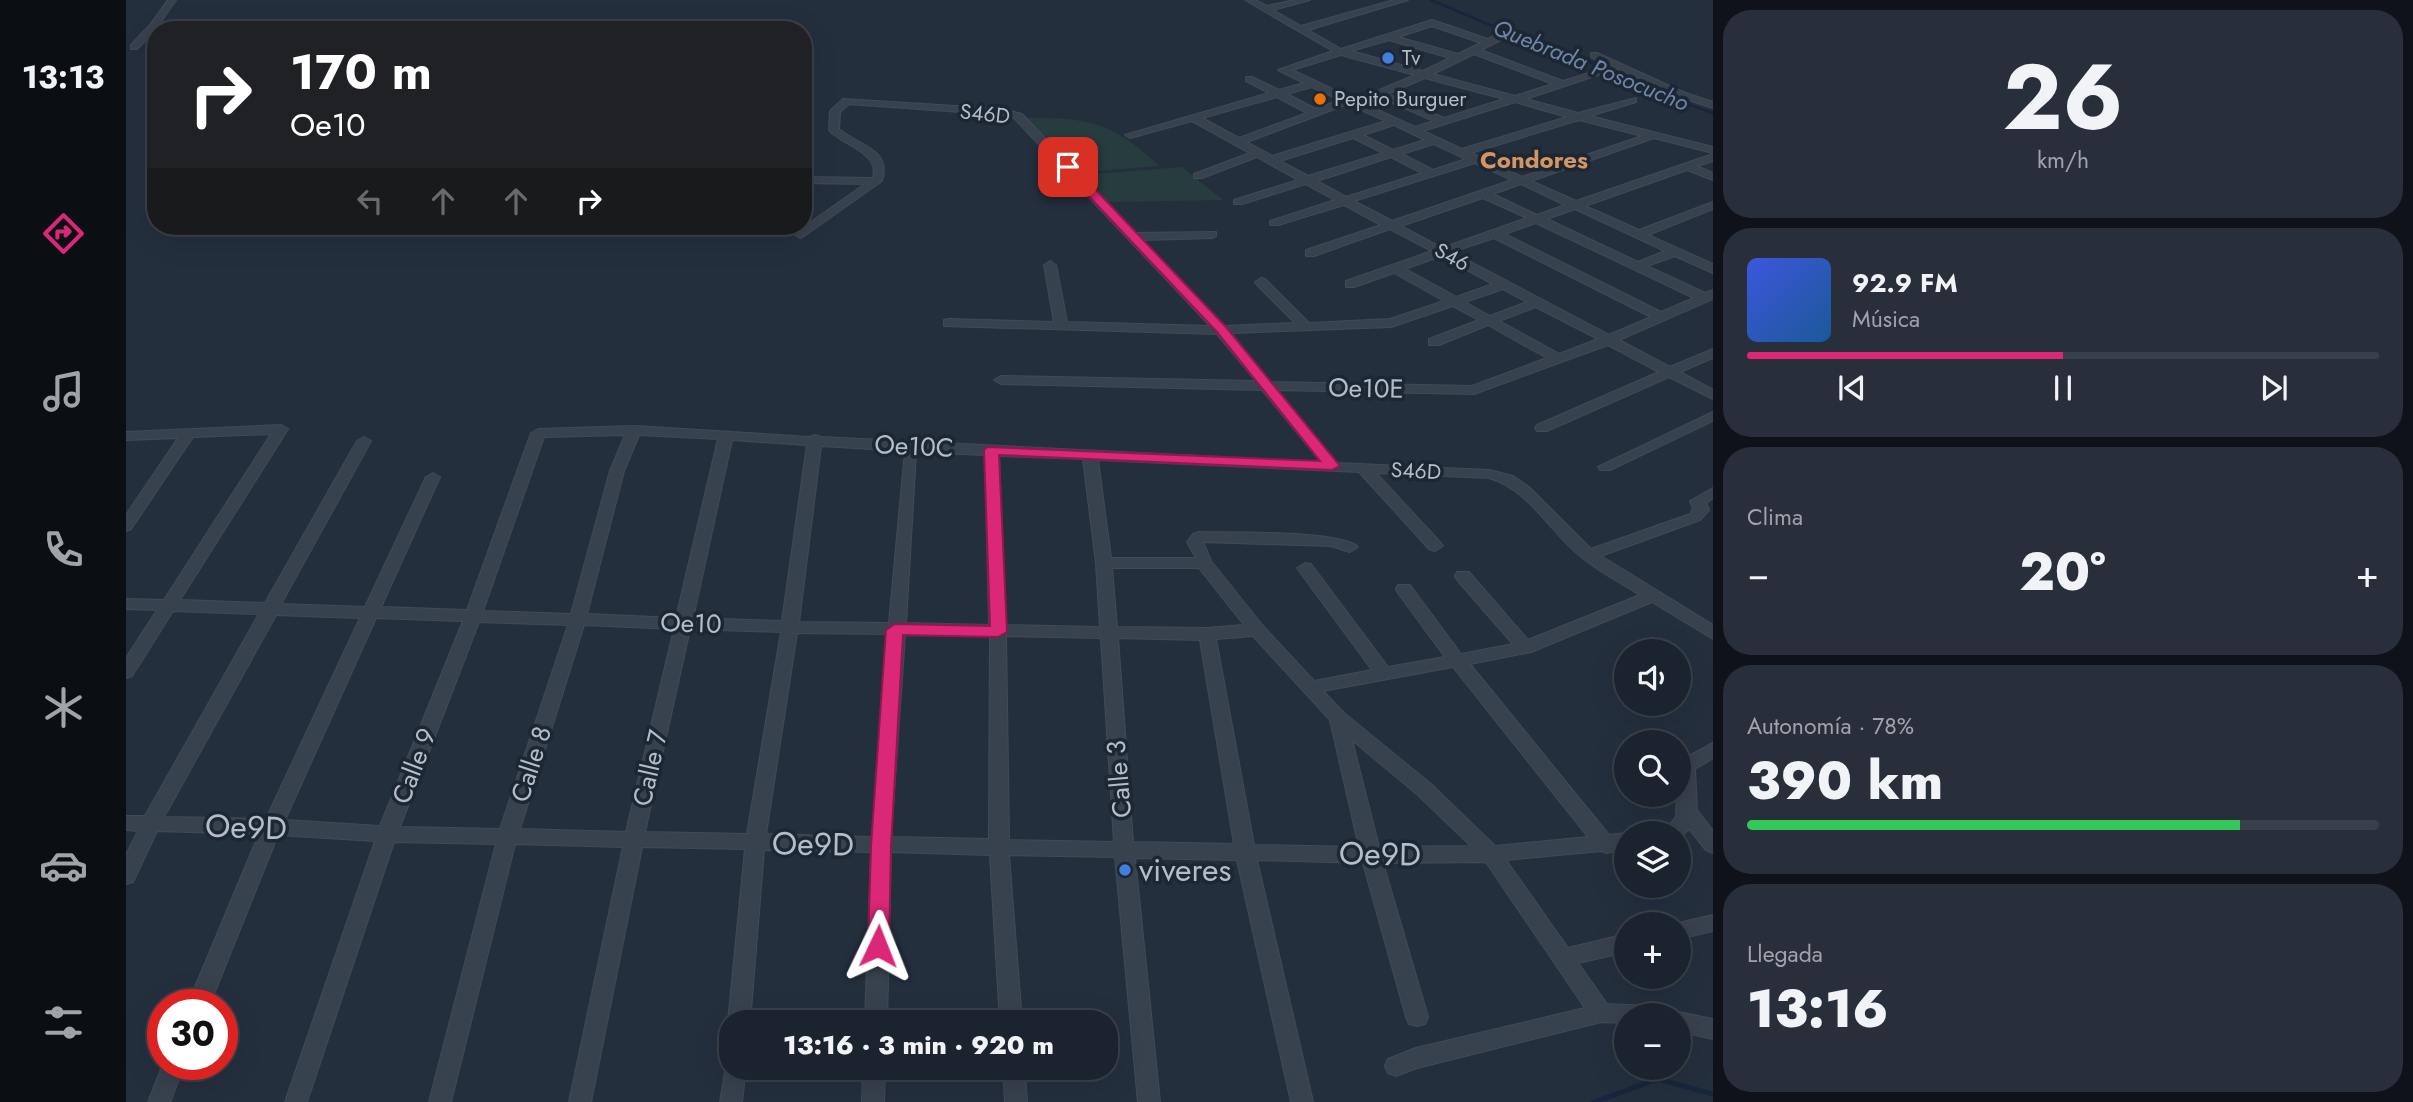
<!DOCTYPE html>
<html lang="es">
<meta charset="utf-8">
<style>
:root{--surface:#1b232e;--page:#282f3a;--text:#f1f3f6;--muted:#a0a4aa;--line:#39404a;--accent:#db2777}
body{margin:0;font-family:Jost,sans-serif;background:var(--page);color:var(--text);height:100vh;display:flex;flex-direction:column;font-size:26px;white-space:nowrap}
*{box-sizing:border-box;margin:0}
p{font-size:23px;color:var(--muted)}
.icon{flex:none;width:38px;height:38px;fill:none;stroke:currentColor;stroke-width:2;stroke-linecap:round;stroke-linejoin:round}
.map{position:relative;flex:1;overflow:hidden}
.details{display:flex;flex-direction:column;gap:10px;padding:10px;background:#0f1319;width:700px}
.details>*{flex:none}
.hud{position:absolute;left:21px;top:21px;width:665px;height:214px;border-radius:28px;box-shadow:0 7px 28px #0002,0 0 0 2px var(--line);background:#202124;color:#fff;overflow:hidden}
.buttons{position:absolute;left:1488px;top:639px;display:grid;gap:14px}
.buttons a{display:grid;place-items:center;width:77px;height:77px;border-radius:50%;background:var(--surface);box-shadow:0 7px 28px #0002,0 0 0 2px var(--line);font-size:35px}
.speed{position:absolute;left:21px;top:989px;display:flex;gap:14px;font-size:35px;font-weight:700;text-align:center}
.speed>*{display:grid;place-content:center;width:91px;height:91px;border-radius:50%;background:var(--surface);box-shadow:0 7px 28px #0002,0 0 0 2px var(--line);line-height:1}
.speed .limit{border:10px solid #d22;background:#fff;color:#111}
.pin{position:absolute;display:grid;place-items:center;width:60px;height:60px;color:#fff;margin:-30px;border-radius:14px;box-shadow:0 4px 10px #0006}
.me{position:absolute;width:77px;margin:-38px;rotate:2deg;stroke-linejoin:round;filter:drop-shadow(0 0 5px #0008)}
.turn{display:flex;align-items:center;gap:24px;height:147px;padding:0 28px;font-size:32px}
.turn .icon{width:91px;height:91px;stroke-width:2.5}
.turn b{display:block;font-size:49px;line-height:60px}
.lanes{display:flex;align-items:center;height:66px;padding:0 28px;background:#0003;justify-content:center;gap:35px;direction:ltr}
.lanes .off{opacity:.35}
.big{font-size:52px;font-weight:800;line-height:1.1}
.details .tile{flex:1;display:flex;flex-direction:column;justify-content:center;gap:10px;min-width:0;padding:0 24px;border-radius:28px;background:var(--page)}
.details .dial{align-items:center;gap:0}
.dial b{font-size:91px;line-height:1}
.song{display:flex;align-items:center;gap:21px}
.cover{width:84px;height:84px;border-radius:10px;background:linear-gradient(135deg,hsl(230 70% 55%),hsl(210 70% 35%))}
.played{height:7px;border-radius:4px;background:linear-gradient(90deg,var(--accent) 50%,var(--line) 50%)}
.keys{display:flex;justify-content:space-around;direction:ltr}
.heat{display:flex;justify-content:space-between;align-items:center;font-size:38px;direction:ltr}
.charge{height:10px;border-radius:5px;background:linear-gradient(90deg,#34c759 78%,var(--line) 0)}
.trip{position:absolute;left:593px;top:1010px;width:399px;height:70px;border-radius:28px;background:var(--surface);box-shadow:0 7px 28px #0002,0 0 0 2px var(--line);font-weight:800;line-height:70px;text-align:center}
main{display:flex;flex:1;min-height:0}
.dock{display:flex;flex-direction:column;width:126px;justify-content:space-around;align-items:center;background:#0b0e12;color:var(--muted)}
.dock .icon{width:49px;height:49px}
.dock .selected{color:var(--accent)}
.dock b{font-size:32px;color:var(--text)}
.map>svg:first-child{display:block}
</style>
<main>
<nav class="dock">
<b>13:13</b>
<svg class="icon selected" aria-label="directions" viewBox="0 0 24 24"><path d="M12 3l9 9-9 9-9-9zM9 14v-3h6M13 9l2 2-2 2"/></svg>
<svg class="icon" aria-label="music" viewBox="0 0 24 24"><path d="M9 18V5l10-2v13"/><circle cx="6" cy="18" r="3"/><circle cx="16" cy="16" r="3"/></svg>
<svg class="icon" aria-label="phone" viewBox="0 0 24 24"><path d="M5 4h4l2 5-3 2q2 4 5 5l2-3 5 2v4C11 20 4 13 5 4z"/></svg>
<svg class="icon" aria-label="climate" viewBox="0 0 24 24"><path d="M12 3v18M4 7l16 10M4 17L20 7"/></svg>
<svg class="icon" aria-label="car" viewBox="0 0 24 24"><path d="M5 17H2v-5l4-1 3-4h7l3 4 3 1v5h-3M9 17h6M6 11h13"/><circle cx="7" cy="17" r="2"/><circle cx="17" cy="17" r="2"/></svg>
<svg class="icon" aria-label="filters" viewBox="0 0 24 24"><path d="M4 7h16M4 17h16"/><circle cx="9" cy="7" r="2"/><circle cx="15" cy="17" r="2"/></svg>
</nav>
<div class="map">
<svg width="1587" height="1102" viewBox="0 0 1587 1102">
<rect width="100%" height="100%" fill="#242f3e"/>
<g fill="#263c3f">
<path d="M900,118c62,-1 87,4 133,48l-76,6z"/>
<polygon points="1056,167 1097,200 979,202 956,175"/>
</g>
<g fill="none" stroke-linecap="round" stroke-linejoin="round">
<polyline stroke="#17263c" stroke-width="2.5" points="1305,0 1385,34 1430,46 1525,91 1587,113"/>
<polyline stroke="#17263c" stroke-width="5" points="1468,1102 1532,1079 1587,1094"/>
<g stroke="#414a57" stroke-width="2">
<g id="minor">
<polygon points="42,0 50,0 30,29 11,49 5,49 5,45 24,25"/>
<path d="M1119,0h10l12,6 28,-6h15l-37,10 28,16 93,-26h14l-100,30 33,19 91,-29 56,19 15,-7h6v4l-28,14 82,31 36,-11 5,3 -78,26 52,14 58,-15v4l-46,14 123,31v6l-59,-15 -123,43 45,20 137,-47v7l-16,5 16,7v7l-26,-10 -102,36 54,24 74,-28v7l-65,26 65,29v9l-38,-17 -28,10 58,27 8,-3v9l-94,41 51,27 43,-18v9l-33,14 33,18v9l-44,-22 -122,54h-10l-2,-3 2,-3 122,-53 -51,-27 -134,49 -197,-4 60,73 152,7 24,6 16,11 62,62 99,-35 3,-5 -3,-8 23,-13v10l-7,5 3,7 -9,10 -99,36 112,69v14l-61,-37 -121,50 -61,12 139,171 17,-2v16l-20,4 -5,-2 -95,9 62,88 58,-14v18l-48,11 29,41 42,2 8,2 3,7h-34v8l-25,-1 -184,46 -21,8 -8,-3 -3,-7 3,-7 28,-11 169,-40 -99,-146 -103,1 45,154 -3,7 -8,2 -8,-2 -3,-7 -43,-154 -106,-3 56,242h-22l-54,-242 -102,-2 25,244h-22l-23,-245 -106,-2 13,167h-22l-10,-167 -99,-3 -4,170h-22l6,-170 -107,-2 -14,172h-18v7l-4,-7 17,-173 -103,-2 -51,255h-22l54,-255 -108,-3 -64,258h-22l67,-258 -102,-2 -87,260h-22l90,-261 -97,-6 -68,169h-22l71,-170 -102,-3 -24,51 -7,2v-29l12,-24 -12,-1v-14h19l114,-202 -86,-3 -41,65 -6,2v-20l31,-48 -31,-1v-10l38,1 107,-166 -78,3 -62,92 -5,2v-16l52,-77 -52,2v-8l155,-7 7,4 -108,171 85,3 92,-162 7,-4 7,4 -90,163 84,3 61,-130 7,-4 7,4 -59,130 86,3 64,-177 7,-4 96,-3 176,11 5,-2 6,2 500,25 -59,-72 -261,-6 -7,-4 7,-4 255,5 -39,-47 -273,-8v-6l5,-1 105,3 -10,-57 6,-4 6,4 11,57 143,4 -196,-208 -11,-3 -154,-11 -9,8 -1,17c19,17 53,19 43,52l-78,55 -4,2 -6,-4 71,-50 -62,-1v-6l70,1c7,-26 -30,-32 -44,-48l1,-19 13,-12 160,10 19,5 114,119 80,-1v4l-4,2 -70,2 82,86 71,-3 -38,-38 -2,-3 6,-4 4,1 44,44 81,-4 54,-18 -50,-28 -40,14h-8v-6l86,-30 -42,-22 -76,27h-8v-6l75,-25 -37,-20 -66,20h-8v-4l65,-21 -29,-16 -64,20h-8v-4l64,-20 -41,-23 -55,21h-8v-4l56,-21 -58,-32 -62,17 -5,-3 144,-42 -23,-12v-4h6l27,13 25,-7 -26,-13 55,-19zM1306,26l49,17 -23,11 -60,-17zM1263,40l61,18 -27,13 -72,-20zM1348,54l79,30 -38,12 -82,-22zM1215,55l74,20 -59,25 -64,-30zM1299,78l79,21 -60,19 -57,-24zM1186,87l28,13 -24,9 -29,-15zM1151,97l30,16 -68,25 -37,-20zM1253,97l55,24 -19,6 -51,-23zM1389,102l52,15 -105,32 -39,-18zM1222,104l38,17 -114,35 -25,-14zM1453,120l63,16 -120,41 -51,-24zM1268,125l31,15 -32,10 -30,-15zM1227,138l30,15 -75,23 -28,-15zM1308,144l32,15 -33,11 -31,-16zM1265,157l31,16 -76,24 -29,-16zM1349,163l37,17 -120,41 -38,-20zM1395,184l44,21 -28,10 -44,-21zM1357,198l44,20 -85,30 -41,-22zM1449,209l90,42 -27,11 -91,-43zM1410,223l158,75 -33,14 -156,-78zM1368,238l157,79 -42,18 -157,-83zM1315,256l52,28 -37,13 -51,-28zM1377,289l24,13 -37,14 -25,-14zM1327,306l26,14 -50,19v6h10l49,-20 59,33 -75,28 -202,-4 -39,-49 160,-6zM1410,307l62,32 -39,15 -60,-33zM499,435l-15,36 -39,143 -88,-3 61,-174zM513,435l79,4 -42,179 -89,-4 37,-143zM606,440l75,5 -25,176 -89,-3zM695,446l84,5 -16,172 -90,-1zM790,452l69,3 4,170 -83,-2zM873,456l84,3 13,104 4,64 -94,-2zM972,460l261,12 70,77 6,2 8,-5 -2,-3 -65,-70 113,5c42,12 62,57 95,81 17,14 37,24 56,36l-112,45 -59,-68h-12l-2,4 2,4 56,64 -52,10 -51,-69h-12l-2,4 2,4 47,64 -57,10 -77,-103 -6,-1 -8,5 75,102 -58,11 -51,-55 -52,-65 -8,-19 128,4 19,6 8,-5c-16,-17 -130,-14 -159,-15l-6,2 -6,8 9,16h-85zM986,568h87l45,57 -37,3 -90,-1zM150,615l84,3 -94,201 -102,-2zM250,618l87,3 -83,205 -95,-6zM353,622l89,3 -68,204 -100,-2zM458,625l90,4 -48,203 -106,-3zM564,629l91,3 -34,202 -102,-2zM671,633l91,1 -16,203 -106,-3zM779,635l85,1 -1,203 -98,-2zM880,636l95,2 13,204 -105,-2zM1127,636l77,84 29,127 -105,-2 -38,-206zM992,638l82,2 34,204 -101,-2zM1327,667l135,170 -93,9 -63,-61 -88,-72 -21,-22zM1226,740l66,55 53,51 -92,1z"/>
<polygon points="1465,53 1471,53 1557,92 1587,102 1587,108 1551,96 1465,57"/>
<polygon points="1587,412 1587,421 1484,470 1474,470 1472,467"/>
<polygon points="1587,743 1587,758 1569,769 1571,810 1587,831 1587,853 1580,850 1563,829 1552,839 1552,833 1537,833 1550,817 1552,762"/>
<polygon points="1587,915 1587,931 1552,939 1552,924 1548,924"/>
<polygon points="1552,1012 1587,1019 1587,1039 1552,1031 1552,1015 1544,1015"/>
<polygon points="606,1059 606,1068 620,1068 616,1102 594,1102 601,1061"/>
<polygon points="37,1064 59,1064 44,1102 22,1102"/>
<polygon points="737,1068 759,1068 758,1102 736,1102"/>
<polygon points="877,1068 899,1068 901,1102 879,1102"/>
</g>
</g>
<use href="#minor" fill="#38414e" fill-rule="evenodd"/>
</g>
<polygon fill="#db2777" stroke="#8e194d" stroke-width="2" points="942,164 946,165 1100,327 1214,466 1206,470 873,455 881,632 872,637 777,635 765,846 763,946 760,953 752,955 745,953 742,946 745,846 760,630 769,624 864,626 858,450 861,447 1194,461 1091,332 938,170 936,167"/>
<g fill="#3f7fe0" stroke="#1d2633" stroke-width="2.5">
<circle cx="1262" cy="58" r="7"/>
<circle cx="999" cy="870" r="7"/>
</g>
<circle fill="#e8710a" stroke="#1d2633" stroke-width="2.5" cx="1194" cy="99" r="7"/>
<g text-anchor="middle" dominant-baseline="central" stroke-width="7" stroke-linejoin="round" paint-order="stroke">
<g font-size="21" fill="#b4bcc9" stroke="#1d2633" text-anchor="start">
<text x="1276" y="58">Tv</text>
<text x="1208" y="99">Pepito Burguer</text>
</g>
<g font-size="21" fill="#b4bcc9" stroke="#1d2633">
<text transform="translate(859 114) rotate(6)">S46D</text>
<text transform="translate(1326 257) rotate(28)">S46</text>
<text transform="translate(1290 471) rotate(3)">S46D</text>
</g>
<g font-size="23" font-style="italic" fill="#6d86a8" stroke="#1d2633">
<text transform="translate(1465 65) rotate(22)">Quebrada Posocucho</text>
</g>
<g font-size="24" font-weight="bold" fill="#d59563" stroke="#1d2633">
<text x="1408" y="159">Condores</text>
</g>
<g font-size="26" fill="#b4bcc9" stroke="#1d2633">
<text transform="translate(1240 388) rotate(1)">Oe10E</text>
<text transform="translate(788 446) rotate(3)">Oe10C</text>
<text transform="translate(565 623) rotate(2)">Oe10</text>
<text transform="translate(405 764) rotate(-72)">Calle 8</text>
<text transform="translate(288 766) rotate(-69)">Calle 9</text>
<text transform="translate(524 768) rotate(-77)">Calle 7</text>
<text transform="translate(993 779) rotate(-95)">Calle 3</text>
</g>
<g font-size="32" fill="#b4bcc9" stroke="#1d2633">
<text transform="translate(120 827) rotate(2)">Oe9D</text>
<text transform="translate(687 844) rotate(1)">Oe9D</text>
<text transform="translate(1254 854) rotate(1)">Oe9D</text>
</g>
<g font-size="32" fill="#b4bcc9" stroke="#1d2633" text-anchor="start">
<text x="1013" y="870">viveres</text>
</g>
</g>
</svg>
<div class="buttons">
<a><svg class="icon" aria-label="sound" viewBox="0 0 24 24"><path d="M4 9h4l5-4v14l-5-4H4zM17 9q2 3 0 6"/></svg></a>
<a><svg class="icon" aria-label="search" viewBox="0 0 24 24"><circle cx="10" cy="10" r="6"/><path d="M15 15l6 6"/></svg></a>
<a><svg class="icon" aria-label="layers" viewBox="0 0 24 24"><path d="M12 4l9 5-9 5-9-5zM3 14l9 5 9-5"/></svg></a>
<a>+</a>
<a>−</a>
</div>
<div class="speed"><div class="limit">30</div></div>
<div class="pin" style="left:942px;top:167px;background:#d93025"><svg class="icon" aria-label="arrive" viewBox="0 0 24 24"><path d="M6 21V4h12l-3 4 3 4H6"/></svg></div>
<svg class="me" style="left:752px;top:946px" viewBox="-20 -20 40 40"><path d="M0-17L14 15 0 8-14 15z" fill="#db2777" stroke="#fff" stroke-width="4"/></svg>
<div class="trip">13:16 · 3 min · 920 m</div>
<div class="hud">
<div class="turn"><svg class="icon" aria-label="right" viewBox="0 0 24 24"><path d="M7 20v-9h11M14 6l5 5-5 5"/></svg><div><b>170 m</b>Oe10</div></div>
<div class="lanes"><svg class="icon off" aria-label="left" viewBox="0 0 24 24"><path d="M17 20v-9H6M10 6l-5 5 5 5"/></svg><svg class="icon off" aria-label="ahead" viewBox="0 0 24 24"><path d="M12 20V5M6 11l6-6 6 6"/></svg><svg class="icon off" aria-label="ahead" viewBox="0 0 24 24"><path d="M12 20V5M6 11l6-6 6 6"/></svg><svg class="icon" aria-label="right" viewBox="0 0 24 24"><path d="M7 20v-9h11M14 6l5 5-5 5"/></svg></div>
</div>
</div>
<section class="details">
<div class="tile dial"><b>26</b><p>km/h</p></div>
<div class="tile">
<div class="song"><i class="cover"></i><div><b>92.9 FM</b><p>Música</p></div></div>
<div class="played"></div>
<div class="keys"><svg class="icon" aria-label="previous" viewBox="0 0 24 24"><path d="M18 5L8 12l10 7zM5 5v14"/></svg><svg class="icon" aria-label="pause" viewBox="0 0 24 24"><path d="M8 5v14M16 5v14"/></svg><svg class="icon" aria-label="next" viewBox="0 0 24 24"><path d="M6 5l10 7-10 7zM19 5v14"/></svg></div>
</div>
<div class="tile"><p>Clima</p>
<div class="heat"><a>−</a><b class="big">20°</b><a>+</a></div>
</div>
<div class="tile"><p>Autonomía · 78%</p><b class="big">390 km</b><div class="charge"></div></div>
<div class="tile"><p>Llegada</p><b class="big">13:16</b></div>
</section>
</main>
